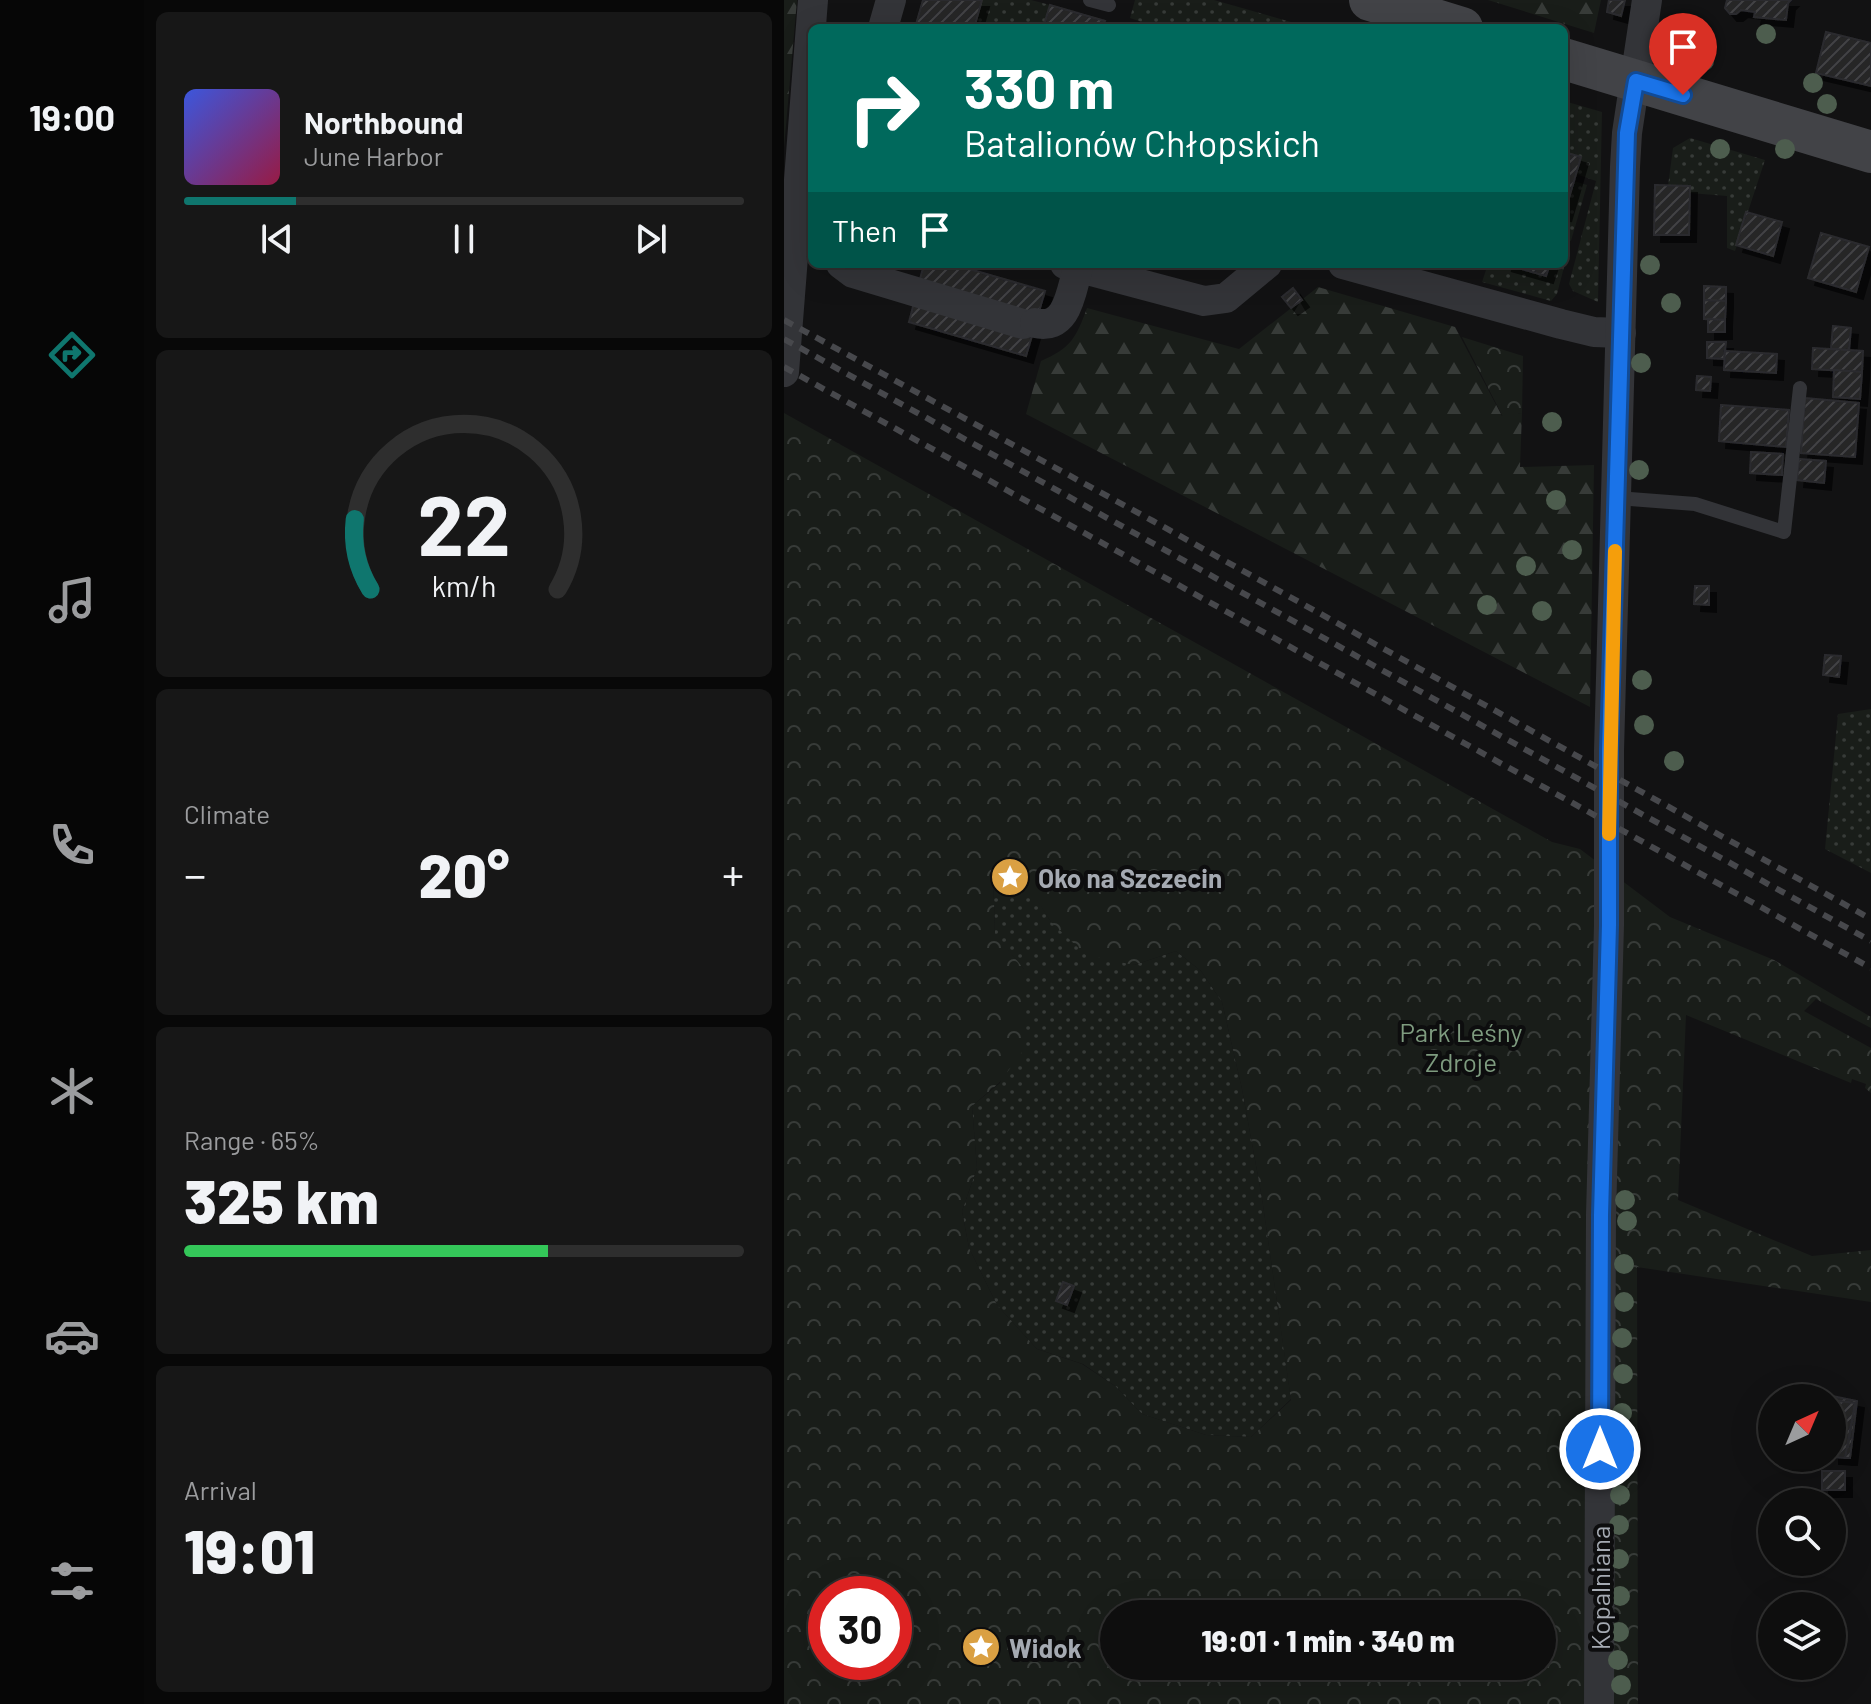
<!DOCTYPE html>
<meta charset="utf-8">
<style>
:root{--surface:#0e0e0e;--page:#171717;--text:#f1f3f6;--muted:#9b9c9e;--line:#2e2e2e;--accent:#0f766e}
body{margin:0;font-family:Barlow,sans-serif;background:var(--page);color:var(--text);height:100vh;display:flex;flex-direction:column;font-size:30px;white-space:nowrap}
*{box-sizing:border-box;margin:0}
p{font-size:26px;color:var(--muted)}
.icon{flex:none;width:44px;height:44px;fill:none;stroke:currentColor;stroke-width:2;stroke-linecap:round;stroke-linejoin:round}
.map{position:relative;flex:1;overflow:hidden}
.drawer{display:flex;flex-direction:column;gap:12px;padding:12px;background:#080808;width:640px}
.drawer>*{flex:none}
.hud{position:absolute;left:24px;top:24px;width:760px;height:244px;border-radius:12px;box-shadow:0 8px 32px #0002,0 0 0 2px var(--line);background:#00695c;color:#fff;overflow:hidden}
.needle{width:52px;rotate:44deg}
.controls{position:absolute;left:974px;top:1384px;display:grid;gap:16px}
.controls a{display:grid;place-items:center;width:88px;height:88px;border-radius:50%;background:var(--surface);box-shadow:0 8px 32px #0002,0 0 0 2px var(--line);font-size:40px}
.speed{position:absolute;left:24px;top:1576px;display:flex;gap:16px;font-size:40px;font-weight:700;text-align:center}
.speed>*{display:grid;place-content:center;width:104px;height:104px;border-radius:50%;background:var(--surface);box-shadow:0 8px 32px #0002,0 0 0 2px var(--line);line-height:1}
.speed .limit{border:12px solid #d22;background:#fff;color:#111}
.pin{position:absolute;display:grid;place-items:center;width:68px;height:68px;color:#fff;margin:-82px -34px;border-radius:50% 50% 50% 0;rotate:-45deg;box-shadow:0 0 8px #0007}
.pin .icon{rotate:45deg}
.me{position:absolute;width:88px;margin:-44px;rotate:0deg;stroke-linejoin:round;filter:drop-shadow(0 0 6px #0008)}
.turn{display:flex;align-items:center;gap:28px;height:168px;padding:0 24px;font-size:36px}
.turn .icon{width:104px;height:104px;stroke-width:2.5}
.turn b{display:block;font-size:56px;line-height:68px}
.then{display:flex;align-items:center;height:76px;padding:0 24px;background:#0003;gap:16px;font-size:30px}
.big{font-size:60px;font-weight:800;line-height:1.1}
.drawer .tile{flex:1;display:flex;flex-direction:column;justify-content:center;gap:12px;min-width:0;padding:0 28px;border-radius:12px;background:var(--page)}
.drawer .dial{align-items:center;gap:0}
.dial svg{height:208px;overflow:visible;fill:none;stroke:var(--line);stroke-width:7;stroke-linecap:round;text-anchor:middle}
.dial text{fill:var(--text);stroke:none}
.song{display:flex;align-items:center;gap:24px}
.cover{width:96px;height:96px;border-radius:12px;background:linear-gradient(135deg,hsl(230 70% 55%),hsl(340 70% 35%))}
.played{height:8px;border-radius:4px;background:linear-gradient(90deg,var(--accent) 20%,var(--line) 20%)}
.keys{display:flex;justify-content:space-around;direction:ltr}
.heat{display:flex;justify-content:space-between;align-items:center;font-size:44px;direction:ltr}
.charge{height:12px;border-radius:6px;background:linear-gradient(90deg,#34c759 65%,var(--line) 0)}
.trip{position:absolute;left:316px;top:1600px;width:456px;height:80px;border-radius:40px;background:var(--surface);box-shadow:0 8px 32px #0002,0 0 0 2px var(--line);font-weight:800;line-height:80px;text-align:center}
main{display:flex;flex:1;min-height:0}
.tabs{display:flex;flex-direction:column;width:144px;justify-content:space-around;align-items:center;background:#060606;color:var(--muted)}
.tabs .icon{width:56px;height:56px}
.tabs .selected{color:var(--accent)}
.tabs b{font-size:36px;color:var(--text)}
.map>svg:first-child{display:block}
</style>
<main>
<nav class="tabs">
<b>19:00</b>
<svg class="icon selected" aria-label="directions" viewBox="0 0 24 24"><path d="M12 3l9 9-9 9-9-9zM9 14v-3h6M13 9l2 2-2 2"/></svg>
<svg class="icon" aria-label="music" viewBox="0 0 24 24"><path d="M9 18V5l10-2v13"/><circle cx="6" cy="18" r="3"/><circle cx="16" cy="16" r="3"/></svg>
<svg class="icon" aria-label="phone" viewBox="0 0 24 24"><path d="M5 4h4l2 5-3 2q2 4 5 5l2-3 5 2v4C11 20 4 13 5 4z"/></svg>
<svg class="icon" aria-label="climate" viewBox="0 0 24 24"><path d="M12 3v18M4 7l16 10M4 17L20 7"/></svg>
<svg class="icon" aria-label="car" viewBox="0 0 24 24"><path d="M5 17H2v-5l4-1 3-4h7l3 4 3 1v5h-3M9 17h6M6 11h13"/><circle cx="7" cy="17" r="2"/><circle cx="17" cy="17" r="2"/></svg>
<svg class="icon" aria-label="filters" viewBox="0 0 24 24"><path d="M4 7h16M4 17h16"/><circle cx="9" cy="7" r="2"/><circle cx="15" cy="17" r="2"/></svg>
</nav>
<section class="drawer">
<div class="tile">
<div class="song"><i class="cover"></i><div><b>Northbound</b><p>June Harbor</p></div></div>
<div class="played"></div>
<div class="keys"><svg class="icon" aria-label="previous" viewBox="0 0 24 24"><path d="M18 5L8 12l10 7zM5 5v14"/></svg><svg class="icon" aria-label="pause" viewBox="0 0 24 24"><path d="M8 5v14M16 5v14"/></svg><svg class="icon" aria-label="next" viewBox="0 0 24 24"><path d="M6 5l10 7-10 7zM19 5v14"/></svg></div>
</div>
<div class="tile dial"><svg viewBox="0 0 100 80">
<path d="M14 69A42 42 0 1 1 86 69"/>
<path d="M14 69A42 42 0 0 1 8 42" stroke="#0f766e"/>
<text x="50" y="56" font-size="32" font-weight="700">22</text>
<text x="50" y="72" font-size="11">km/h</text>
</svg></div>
<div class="tile"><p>Climate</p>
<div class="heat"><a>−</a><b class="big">20°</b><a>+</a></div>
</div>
<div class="tile"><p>Range · 65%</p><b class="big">325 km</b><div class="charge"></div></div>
<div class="tile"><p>Arrival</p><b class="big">19:01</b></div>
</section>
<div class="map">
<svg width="1087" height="1704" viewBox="0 0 1087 1704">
<defs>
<pattern id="grass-dots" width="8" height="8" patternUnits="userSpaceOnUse" patternTransform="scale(2)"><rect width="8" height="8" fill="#191d19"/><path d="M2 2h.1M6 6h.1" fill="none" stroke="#373b38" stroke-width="1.8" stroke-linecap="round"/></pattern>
<pattern id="forest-firs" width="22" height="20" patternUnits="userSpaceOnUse" patternTransform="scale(2)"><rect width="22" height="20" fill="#191d19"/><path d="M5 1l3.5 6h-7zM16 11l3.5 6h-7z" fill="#373b38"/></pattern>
<pattern id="park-crowns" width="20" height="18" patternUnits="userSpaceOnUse" patternTransform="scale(2)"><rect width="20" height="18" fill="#191d19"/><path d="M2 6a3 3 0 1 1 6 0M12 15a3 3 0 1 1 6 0" fill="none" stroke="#373b38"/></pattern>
<pattern id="building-hatch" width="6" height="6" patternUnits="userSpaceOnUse" patternTransform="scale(2)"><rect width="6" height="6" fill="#252527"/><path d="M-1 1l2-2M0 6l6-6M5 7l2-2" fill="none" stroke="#424244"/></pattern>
<filter id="shadow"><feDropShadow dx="7" dy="7" stdDeviation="0" flood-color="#0009"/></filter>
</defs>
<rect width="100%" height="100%" fill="#121213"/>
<g fill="url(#grass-dots)">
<polygon points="198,0 247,0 266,5 259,28 190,28"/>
<polygon points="351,0 430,0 528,28 357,28 358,22 346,18"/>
<polygon points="780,101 818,112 814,302 789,291 785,284 812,181 792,174 780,152"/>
<polygon points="906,138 981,160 951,251 943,248 943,196 906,193 884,186 889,148"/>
<polygon points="790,181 803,185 787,241 780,238 780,215"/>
<polygon points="780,246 785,248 773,294 767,301 698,282 704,264 720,264 762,276 766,264 780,264"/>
<polygon points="1087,709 1087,873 1041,849 1054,714"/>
<polygon points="219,867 230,869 240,878 267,922 350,965 392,951 417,971 438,1002 458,1089 478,1198 507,1399 467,1437 422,1435 358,1414 331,1386 299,1364 253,1349 213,1305 185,1248 178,1211 193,1168 188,1106 216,1083 240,969 211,935 209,873"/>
</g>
<g fill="url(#forest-firs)">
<polygon points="0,0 13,0 0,148"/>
<polygon points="704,0 817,0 810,33"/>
<path d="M534,287l137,40 47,89 20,-3 -2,54 74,-2 -4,242 -564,-293 15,-53c30,-13 35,-23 46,-53l152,41z"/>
</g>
<g fill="url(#park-crowns)" fill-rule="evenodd">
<polygon points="678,337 739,356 738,413 719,417"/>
<path d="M0,413l768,429 28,7 90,68 104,43 97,57v11l-55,-29 -12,12 67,37v45l-6,-5 1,-4 -14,-5 -1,4 -165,-68 -8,185 134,56 59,-6v52l-234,-35 1,437h-854zM219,867l11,2 9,9 28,44 35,33 48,10 42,-14 25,20 21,31 20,87 20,109 29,202 -40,37 -45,-2 -64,-21 -27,-28 -33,-22 -45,-15 -40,-44 -28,-57 -7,-37 15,-43 -5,-62 27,-23 27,-36 -2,-78 -29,-35 -2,-61zM42,1594h68v68h-68zM330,1614h428v52h-428z"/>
</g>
<g fill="url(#building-hatch)" stroke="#2c2c2f" stroke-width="2" filter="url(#shadow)">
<polygon points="139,0 198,0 190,28 131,28"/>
<polygon points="825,0 841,0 837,16 823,12"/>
<polygon points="943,0 1007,0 1004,3 1002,20 970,17 971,12 957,10 952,14 946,14 941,8"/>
<polygon points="266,5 321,21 319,28 259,28"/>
<polygon points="1042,32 1087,43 1087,86 1032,73"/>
<polygon points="780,152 797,157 780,215"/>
<polygon points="871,185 906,186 905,235 870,235"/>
<polygon points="962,212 998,222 989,256 952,245"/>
<polygon points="1037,233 1085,247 1072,292 1024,278"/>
<polygon points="140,264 168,264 261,291 242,356 125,322"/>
<polygon points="720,264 766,264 762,276"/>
<polygon points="920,286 942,287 942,301 920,300"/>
<polygon points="509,288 518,300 507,308 498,297"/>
<polygon points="920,300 942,301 941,320 920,319"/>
<polygon points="924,319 941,320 941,332 924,332"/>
<polygon points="1049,326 1067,328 1065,350 1047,349"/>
<polygon points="923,342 942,342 940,359 923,358"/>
<polygon points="1029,348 1079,351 1078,372 1028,369"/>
<polygon points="941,351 993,354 992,373 940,370"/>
<polygon points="1050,370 1078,372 1076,399 1049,397"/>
<polygon points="913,376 927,377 926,391 912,390"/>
<polygon points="1021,398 1075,403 1071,457 1017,453"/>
<polygon points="937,405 1005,410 1002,447 935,441"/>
<polygon points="967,452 999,454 998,475 966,473"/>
<polygon points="1015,459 1042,461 1040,483 1013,480"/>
<polygon points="911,586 925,586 925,605 910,604"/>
<polygon points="1041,655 1057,656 1055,677 1039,675"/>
<polygon points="279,1282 290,1286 283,1305 272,1301"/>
<polygon points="1048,1396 1073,1401 1066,1458 1061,1458 1061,1447 1064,1447 1071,1403 1054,1401 1051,1457 1048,1457"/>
<polygon points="1054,1401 1071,1403 1061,1458 1051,1457"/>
<rect x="1038" y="1471" width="23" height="19"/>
</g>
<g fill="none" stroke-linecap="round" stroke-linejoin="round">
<g stroke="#333438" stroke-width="14">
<polyline points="306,0 325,5"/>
<polyline points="833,498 911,504 1000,532 1016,388"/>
</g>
<g stroke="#333438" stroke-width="30">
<polyline points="99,28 107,0"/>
<polyline points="57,264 69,273 239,324"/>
<polyline points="281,264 420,301 442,298 483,264"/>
<polyline points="559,264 777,324 810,332 837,333"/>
<path d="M251,323c33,8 36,-32 43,-55"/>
<polyline points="0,372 29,0"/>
<polyline points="815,1704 817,1215 825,925 825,751 841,167 843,133 863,0"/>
</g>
<g stroke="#424347" stroke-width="42">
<polyline points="586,0 678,28"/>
<polyline points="780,59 1087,152"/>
</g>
<g stroke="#47484c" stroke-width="6" stroke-dasharray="10 8" stroke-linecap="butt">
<polyline points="0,320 369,521 1087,919"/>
<polyline points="0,339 1087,941"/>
<polyline points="0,367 1087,968"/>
</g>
</g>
<g fill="#4d5d4e">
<circle cx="982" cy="34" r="10"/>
<circle cx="920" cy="61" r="10"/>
<circle cx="1029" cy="83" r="10"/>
<circle cx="1043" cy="104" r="10"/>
<circle cx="936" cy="149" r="10"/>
<circle cx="1001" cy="149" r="10"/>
<circle cx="866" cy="265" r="10"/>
<circle cx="887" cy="303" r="10"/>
<circle cx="857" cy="363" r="10"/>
<circle cx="768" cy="422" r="10"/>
<circle cx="855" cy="470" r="10"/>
<circle cx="772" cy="500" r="10"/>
<circle cx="788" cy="550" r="10"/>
<circle cx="742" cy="566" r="10"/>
<circle cx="703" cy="605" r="10"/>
<circle cx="758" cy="611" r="10"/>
<circle cx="858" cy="680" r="10"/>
<circle cx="860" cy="725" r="10"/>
<circle cx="890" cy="761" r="10"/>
<circle cx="841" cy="1200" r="10"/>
<circle cx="843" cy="1221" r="10"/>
<circle cx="840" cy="1264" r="10"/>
<circle cx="840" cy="1302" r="10"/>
<circle cx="838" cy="1338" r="10"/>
<circle cx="839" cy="1374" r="10"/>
<circle cx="838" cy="1413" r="10"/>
<circle cx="837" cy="1441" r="10"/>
<circle cx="836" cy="1468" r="10"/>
<circle cx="836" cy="1495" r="10"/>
<circle cx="835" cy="1525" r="10"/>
<circle cx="835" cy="1559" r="10"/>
<circle cx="836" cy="1596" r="10"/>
<circle cx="835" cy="1632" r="10"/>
<circle cx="834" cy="1660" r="10"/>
<circle cx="837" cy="1685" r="10"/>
</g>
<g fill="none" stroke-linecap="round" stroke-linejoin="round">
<g stroke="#114b97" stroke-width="20">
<polyline id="route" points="816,1449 817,1215 825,925 825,751 843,133 852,81 899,95"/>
</g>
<use href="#route" stroke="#1a73e8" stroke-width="14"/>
<polyline stroke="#f59e0b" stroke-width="14" points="825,834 831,551"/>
</g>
<defs>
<g id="sight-disc" transform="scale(2)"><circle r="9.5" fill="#daa043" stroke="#0d0d0e"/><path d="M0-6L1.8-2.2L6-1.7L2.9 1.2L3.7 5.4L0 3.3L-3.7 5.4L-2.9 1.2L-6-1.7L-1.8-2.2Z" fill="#fff"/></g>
</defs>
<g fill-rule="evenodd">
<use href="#sight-disc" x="226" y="877"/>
<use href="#sight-disc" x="197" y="1647"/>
</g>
<g text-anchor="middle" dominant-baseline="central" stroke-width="8" stroke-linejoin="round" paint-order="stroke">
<g font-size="26" font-weight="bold" fill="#a5aab2" stroke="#0d0d0e" text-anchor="start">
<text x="254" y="877">Oko na Szczecin</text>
<text x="225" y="1647">Widok</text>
</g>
<g font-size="26" fill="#7e9b7f" stroke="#0d0d0e">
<text x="677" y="1031">Park Leśny<tspan x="677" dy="30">Zdroje</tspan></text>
</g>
<g font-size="26" fill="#a5aab2" stroke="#0d0d0e">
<text transform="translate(815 1588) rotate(-90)">Kopalniana</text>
</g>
</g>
</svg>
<div class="controls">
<a><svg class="needle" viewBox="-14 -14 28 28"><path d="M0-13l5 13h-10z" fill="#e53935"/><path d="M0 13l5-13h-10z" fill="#9b9c9e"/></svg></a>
<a><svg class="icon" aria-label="search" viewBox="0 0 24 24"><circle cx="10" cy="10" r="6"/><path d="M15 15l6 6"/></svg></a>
<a><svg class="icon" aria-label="layers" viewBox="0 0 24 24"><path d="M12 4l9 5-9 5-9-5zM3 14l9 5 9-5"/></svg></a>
</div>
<div class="speed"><div class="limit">30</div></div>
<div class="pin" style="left:899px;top:95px;background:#d93025"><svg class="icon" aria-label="arrive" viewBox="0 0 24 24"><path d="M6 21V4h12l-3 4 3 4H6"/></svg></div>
<svg class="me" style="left:816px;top:1449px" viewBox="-20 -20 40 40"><circle r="17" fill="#1a73e8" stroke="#fff" stroke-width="3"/><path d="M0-11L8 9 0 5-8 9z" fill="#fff"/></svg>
<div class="trip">19:01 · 1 min · 340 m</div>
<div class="hud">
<div class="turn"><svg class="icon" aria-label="right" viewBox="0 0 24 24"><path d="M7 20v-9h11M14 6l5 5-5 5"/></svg><div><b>330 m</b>Batalionów Chłopskich</div></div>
<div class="then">Then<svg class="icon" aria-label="arrive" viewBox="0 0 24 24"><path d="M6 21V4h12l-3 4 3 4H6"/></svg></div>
</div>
</div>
</main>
